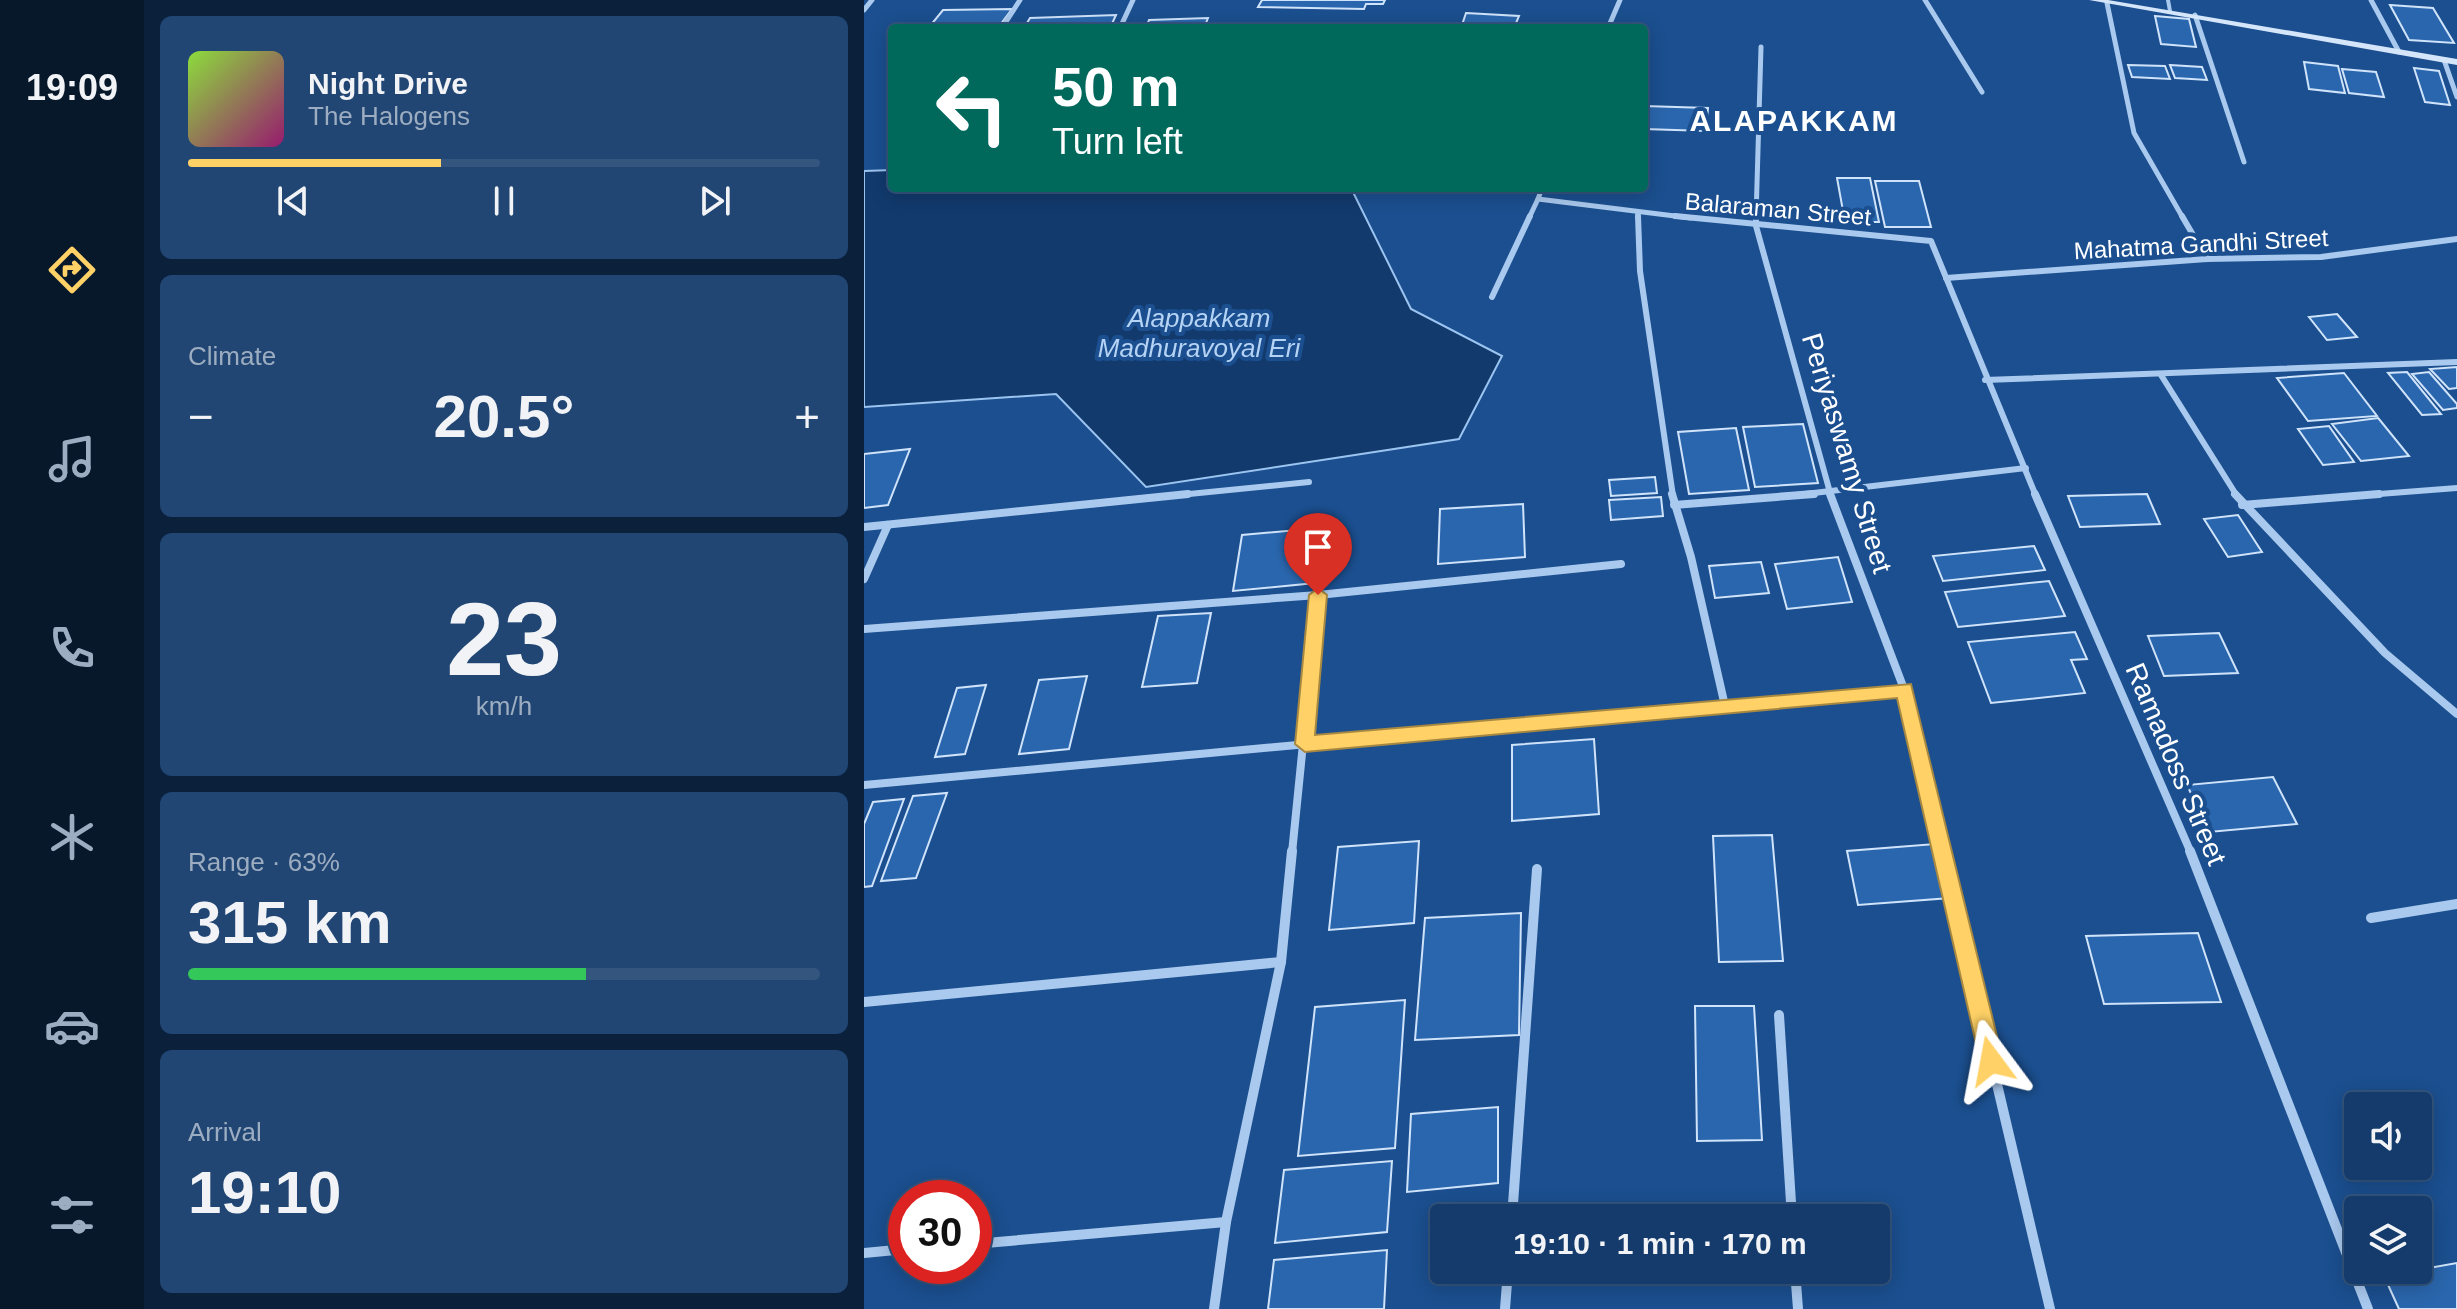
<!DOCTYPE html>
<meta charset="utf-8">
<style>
:root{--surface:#143b6b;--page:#214673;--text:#f1f3f6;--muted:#9dadc1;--line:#33557e;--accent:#ffd166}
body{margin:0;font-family:Helvetica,sans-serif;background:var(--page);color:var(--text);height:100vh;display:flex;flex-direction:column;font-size:30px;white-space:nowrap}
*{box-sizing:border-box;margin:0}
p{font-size:26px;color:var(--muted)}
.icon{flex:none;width:44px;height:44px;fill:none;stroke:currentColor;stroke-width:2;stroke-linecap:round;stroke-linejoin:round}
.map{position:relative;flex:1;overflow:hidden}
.side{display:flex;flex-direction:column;gap:16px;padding:16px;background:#0b203b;width:720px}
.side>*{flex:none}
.guide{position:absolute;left:24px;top:24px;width:760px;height:168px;border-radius:8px;box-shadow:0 4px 20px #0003,0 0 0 2px var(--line);background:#00695c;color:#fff;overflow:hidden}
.buttons{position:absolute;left:1480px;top:1092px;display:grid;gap:16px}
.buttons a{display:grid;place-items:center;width:88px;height:88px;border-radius:8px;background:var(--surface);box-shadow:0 4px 20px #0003,0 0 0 2px var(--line);font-size:40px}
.speed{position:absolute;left:24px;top:1180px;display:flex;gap:16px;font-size:40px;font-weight:700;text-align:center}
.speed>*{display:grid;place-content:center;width:104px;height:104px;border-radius:50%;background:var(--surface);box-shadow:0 4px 20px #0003,0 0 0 2px var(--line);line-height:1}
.speed .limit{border:12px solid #d22;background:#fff;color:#111}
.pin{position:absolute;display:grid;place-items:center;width:68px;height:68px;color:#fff;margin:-82px -34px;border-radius:50% 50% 50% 0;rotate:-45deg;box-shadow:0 0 8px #0007}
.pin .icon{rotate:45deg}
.me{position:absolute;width:88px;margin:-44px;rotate:347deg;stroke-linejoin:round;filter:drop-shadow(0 0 6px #0008)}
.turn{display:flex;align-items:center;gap:28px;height:168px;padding:0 32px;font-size:36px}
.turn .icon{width:104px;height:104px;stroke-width:2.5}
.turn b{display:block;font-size:56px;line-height:68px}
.big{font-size:60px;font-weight:700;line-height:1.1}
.side .card{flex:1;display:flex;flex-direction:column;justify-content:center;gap:12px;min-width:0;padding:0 28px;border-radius:12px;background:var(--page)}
.side .dial{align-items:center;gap:0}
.dial b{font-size:104px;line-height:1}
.song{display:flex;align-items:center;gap:24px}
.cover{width:96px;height:96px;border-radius:12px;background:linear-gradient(135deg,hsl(90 70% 55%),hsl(320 70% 35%))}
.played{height:8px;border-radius:4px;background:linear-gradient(90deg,var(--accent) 40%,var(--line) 40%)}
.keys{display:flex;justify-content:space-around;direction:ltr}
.heat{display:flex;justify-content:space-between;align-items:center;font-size:44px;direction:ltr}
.charge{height:12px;border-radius:6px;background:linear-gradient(90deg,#34c759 63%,var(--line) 0)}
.trip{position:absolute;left:566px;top:1204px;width:460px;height:80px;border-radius:8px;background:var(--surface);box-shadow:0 4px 20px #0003,0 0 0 2px var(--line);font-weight:700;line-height:80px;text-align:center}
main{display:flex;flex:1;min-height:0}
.tabs{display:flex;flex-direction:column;width:144px;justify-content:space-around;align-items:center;background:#08182b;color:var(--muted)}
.tabs .icon{width:56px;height:56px}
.tabs .active{color:var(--accent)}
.tabs b{font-size:36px;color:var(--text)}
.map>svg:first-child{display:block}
</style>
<main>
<nav class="tabs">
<b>19:09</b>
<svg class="icon active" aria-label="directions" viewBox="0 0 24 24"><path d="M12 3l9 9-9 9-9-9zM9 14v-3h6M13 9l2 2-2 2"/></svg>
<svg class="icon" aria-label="music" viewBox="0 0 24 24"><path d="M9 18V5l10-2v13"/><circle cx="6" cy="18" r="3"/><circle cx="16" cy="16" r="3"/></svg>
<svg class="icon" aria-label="phone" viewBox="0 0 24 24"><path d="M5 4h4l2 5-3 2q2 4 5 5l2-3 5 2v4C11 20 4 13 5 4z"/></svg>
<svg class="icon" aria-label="climate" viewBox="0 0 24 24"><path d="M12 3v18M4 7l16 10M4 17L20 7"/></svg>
<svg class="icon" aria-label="car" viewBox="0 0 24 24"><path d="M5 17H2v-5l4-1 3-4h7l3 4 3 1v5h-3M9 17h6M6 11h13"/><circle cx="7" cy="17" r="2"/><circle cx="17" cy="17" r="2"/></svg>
<svg class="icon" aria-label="filters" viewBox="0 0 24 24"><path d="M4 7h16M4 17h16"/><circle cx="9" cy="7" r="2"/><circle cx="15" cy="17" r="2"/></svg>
</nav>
<section class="side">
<div class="card">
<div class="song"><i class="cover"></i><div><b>Night Drive</b><p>The Halogens</p></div></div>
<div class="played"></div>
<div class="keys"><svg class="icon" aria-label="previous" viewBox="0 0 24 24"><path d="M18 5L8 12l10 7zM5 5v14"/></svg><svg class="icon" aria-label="pause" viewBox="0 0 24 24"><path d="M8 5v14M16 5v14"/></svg><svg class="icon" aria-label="next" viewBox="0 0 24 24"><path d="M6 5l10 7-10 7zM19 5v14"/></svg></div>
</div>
<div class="card"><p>Climate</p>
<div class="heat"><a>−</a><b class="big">20.5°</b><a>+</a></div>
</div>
<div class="card dial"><b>23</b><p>km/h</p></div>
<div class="card"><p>Range · 63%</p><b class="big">315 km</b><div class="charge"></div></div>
<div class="card"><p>Arrival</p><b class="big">19:10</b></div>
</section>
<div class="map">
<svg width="1593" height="1309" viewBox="0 0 1593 1309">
<rect width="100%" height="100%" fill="#1b4f8f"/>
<polygon fill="#123a6d" stroke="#9cc4f0" stroke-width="2" points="28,170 28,188 487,188 547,309 638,356 595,439 282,487 192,394 0,407 0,171"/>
<g fill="#2a66ad" stroke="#cfe3fa" stroke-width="2">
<polygon points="398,0 521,0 519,4 502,4 500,9 394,7"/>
<polygon points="1526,5 1569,8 1590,43 1545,40"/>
<polygon points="148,9 136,25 66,26 79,10"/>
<polygon points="602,13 655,16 650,28 597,28"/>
<polygon points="252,15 246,28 160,28 166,18"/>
<polygon points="1291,16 1325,19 1332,47 1297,44"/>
<polygon points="344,18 340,28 282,28 285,20"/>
<polygon points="1440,62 1474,66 1481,93 1445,89"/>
<polygon points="1264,65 1301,66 1306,79 1268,77"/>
<polygon points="1306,65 1338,67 1343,80 1311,78"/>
<polygon points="1550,68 1575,71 1586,105 1561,102"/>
<polygon points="1478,69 1512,72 1520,97 1485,93"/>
<polygon points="780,106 844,108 842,131 780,129"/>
<polygon points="973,178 1006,178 1015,222 981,222"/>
<polygon points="1011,181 1055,181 1067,227 1021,227"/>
<polygon points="1473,314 1493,337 1463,340 1445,317"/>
<polygon points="1593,367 1593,388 1585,389 1566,369"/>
<polygon points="1543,372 1577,414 1558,415 1524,373"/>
<polygon points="1565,372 1593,404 1593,408 1579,410 1548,374"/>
<polygon points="1480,373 1513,416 1444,421 1413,378"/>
<polygon points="1514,418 1515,419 1545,456 1497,461 1468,424"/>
<polygon points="939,424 954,483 891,487 879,427"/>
<polygon points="1465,426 1490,462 1459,465 1434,429"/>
<polygon points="872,428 885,490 825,494 814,432"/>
<polygon points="46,449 24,505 0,508 0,454"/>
<polygon points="791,477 793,493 747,496 745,480"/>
<polygon points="1283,494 1296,524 1216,527 1204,496"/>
<polygon points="797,497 799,516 747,520 745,500"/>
<polygon points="659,504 661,557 574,564 576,509"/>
<polygon points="1374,515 1398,552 1364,557 1340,519"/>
<polygon points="456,528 451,583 369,591 378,535"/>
<polygon points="1170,546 1181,570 1079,581 1069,556"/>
<polygon points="974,557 988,602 923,609 911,564"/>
<polygon points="897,562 905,593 851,598 845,566"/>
<polygon points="1185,581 1201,616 1094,627 1081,592"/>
<polygon points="347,613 333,683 278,687 294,616"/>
<polygon points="1211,632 1223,659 1207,660 1221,693 1127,703 1104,642"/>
<polygon points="1355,633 1374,673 1300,676 1284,636"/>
<polygon points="223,676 205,749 155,754 175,680"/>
<polygon points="122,685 101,754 71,757 93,688"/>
<polygon points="730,739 735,814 648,821 648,745"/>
<polygon points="1409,777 1433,824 1345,832 1323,785"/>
<polygon points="83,793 52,878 17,881 49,796"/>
<polygon points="40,799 8,886 0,887 0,824 9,802"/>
<polygon points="908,835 919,961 855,962 849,836"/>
<polygon points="555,841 550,923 465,930 474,847"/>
<polygon points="1071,844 1086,898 994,905 983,851"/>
<polygon points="657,913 655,1035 551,1040 561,918"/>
<polygon points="1334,933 1357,1002 1240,1004 1222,936"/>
<polygon points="541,1000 531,1148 434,1156 451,1007"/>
<polygon points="831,1006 890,1006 898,1140 833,1141"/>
<polygon points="634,1107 634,1183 543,1192 547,1114"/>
<polygon points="528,1161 523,1232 411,1243 420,1170"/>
<polygon points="523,1250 520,1309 404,1309 410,1260"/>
<polygon points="1593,1263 1593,1309 1535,1309 1520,1276"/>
</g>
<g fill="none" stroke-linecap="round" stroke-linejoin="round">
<polyline stroke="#a9c9ee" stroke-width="4" points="1304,0 1306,11"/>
<g stroke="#a9c9ee" stroke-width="5">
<polyline points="1061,0 1118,92"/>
<polyline points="1507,0 1535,52"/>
<polyline points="1243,3 1270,133 1319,218"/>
<polyline points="0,10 8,0"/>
<polyline points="1331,15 1380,162"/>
<polyline points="138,28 156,0"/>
<polyline points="256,28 269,0"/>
<polyline points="744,28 756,0"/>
<polyline points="1580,60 1593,97"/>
<polyline points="678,188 674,199 827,218"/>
<polyline points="774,213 774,218"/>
<polyline points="665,218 674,199"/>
<polyline points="892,218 897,47"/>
</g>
<g stroke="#a9c9ee" stroke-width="6">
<polyline points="774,216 776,271 809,496"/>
<polyline points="811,216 1067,241 1172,496"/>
<polyline points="892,216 892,226 967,496"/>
<polyline points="1318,216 1343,259"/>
<polyline points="1082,278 1343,259 1457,257 1593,239"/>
<polyline points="628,297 666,216"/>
<polyline points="1297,375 1373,496"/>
<polyline points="1121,380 1593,362"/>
<polyline points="305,496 445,482"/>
<polyline points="924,496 1162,468"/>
<polyline points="1489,496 1593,488"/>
</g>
<g stroke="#a9c9ee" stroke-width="8">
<polyline points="808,494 827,557 861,706"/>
<polyline points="966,494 1040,689 1079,853"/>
<polyline points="1171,494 1327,853"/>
<polyline points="1371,494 1521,653 1593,714"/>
<polyline points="810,505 950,494"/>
<polyline points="1378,505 1515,494"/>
<polyline points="0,527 324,494"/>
<polyline points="0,579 24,525"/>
<polyline points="0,629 454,595 757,564"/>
<polyline points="0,785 1040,689"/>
<polyline points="428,853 454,595"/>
</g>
<g stroke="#a9c9ee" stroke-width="10">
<polyline points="1078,851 1186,1309"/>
<polyline points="1326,851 1504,1309"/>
<polyline points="1507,918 1593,904"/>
<polyline points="0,1002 417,962"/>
<polyline points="915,1015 928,1218"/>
<polyline points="648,1218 673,869"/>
<polyline points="110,1244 362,1222"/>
<polyline points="0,1253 42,1249"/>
<polyline points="931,1270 934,1309"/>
<polyline points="350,1309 362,1222 417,962 428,851"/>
<polyline points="641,1309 644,1270"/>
</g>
<polygon fill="#d6e6fa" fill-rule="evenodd" points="1225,0 1244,0 1593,59 1593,65"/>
</g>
<polygon fill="#ffd166" stroke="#a68842" stroke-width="2" points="454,588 463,595 451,735 1047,684 1139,1061 1136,1069 1127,1073 1119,1069 1116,1061 1033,698 441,752 431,744 445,595"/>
<g text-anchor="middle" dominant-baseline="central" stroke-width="8" stroke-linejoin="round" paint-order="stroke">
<g font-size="24" fill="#fff" stroke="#1b4f8f">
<text transform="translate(914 209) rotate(5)">Balaraman Street</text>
<text transform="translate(1337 244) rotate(-3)">Mahatma Gandhi Street</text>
</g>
<g font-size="26" font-style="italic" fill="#b5d3f5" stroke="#1b4f8f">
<text x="335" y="318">Alappakkam<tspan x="335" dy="30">Madhuravoyal Eri</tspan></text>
</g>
<g font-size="28" fill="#fff" stroke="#1b4f8f">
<text transform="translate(983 453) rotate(73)">Periyaswamy Street</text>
<text transform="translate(1312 764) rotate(67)">Ramadoss Street</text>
</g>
<g font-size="30" font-weight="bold" letter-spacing="2" fill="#fff" stroke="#1b4f8f">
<text x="930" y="120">ALAPAKKAM</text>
</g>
</g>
</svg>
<div class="buttons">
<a><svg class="icon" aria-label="sound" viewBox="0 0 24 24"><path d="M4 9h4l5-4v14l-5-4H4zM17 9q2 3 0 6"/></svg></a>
<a><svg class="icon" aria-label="layers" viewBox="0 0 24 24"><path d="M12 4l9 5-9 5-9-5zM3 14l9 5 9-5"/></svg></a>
</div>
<div class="speed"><div class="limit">30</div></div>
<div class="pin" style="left:454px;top:595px;background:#d93025"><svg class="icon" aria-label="arrive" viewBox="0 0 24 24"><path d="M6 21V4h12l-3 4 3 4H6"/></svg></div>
<svg class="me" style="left:1127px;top:1061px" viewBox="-20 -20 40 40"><path d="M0-17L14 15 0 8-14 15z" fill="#ffd166" stroke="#fff" stroke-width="4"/></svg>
<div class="trip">19:10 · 1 min · 170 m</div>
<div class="guide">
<div class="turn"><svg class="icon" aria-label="left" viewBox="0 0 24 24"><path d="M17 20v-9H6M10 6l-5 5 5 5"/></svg><div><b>50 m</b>Turn left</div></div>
</div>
</div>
</main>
